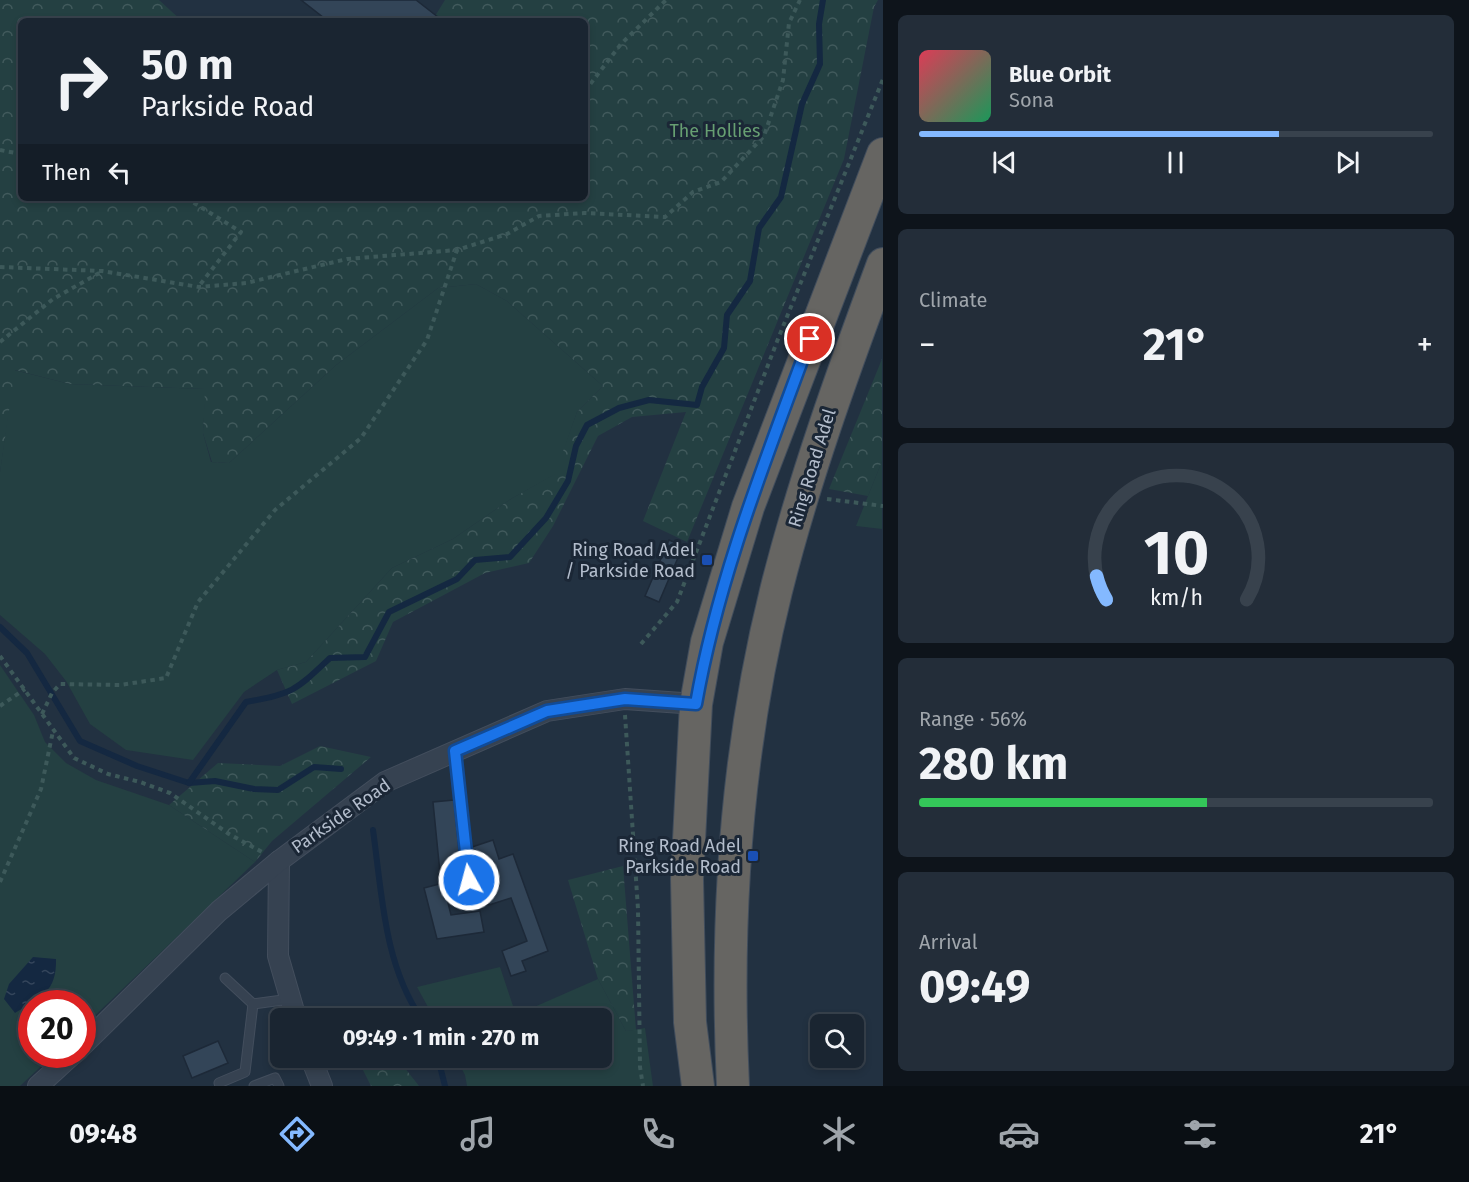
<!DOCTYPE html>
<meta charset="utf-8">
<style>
:root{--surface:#1a2531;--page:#232d39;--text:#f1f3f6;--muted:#9fa5ab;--line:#38424d;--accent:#84b9ff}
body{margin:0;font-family:"Fira Sans",sans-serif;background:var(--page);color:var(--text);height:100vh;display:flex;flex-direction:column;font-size:22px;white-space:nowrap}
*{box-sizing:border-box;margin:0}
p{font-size:20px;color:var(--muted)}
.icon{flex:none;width:33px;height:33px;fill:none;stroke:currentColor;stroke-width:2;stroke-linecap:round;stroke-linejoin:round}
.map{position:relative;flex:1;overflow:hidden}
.sheet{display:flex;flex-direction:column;gap:15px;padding:15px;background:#0e141b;width:586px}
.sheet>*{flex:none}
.top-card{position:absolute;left:18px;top:18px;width:570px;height:183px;border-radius:9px;box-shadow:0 3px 9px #0003,0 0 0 2px var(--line);background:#1a2531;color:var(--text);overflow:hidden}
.buttons{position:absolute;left:810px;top:1014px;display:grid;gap:12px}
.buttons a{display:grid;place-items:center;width:54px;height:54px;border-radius:9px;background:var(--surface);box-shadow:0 3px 9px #0003,0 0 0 2px var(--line);font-size:30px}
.speed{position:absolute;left:18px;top:990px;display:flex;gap:12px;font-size:30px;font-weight:700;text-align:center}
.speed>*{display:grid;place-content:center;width:78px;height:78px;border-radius:50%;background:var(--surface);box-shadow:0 3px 9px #0003,0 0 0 2px var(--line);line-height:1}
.speed .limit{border:9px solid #d22;background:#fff;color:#111}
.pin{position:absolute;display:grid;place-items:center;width:51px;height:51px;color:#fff;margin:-26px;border:3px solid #fff;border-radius:50%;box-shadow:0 2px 6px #0007}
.me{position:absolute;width:66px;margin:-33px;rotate:353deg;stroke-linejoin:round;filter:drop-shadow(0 0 4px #0008)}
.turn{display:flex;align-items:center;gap:21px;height:126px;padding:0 24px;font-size:27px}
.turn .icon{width:78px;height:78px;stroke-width:2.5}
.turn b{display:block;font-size:42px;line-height:51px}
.then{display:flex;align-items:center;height:57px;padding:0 24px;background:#0003;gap:12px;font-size:22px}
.big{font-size:45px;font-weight:700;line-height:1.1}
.sheet .card{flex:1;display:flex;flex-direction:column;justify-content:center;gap:9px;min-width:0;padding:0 21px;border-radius:9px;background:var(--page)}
.sheet .dial{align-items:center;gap:0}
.dial svg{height:156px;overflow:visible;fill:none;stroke:var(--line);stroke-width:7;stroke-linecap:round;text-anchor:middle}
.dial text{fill:var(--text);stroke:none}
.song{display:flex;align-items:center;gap:18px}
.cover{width:72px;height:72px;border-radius:9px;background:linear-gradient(135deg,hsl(350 70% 55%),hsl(150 70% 35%))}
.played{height:6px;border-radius:3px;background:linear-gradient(90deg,var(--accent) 70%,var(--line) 70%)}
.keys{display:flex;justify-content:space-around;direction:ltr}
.heat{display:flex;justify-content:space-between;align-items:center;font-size:33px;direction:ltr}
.charge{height:9px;border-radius:4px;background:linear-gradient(90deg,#34c759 56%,var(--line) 0)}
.trip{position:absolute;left:270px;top:1008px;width:342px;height:60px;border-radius:9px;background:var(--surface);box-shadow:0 3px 9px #0003,0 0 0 2px var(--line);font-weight:700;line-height:60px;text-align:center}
.dock{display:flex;height:96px;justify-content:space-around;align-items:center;background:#0a0f14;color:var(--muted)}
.dock .icon{width:42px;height:42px}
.dock .selected{color:var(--accent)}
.dock b{font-size:27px;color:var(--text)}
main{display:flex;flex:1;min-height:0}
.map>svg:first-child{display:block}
</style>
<main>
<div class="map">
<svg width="883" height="1086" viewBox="0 0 883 1086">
<defs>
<pattern id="forest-crowns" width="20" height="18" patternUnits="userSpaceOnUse" patternTransform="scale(1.5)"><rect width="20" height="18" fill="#244042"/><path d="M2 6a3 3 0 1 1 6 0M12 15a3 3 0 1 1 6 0" fill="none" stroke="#415a5c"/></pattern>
<pattern id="water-ripples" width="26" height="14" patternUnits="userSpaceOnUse" patternTransform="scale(1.5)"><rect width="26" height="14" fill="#142841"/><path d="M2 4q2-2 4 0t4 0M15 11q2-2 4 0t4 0" fill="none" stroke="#34455b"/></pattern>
</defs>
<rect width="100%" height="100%" fill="#223141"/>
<g fill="#244042">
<polygon points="476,284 507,301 603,386 577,412 556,474 511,499 453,539 392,568 306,662 277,670 244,692 193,760 126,750 90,724 66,681 45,654 0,615 0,472 14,370 70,384 206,389 203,433 211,462 229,463 336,365 438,288"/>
<polygon points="882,461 882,529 856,526"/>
<polygon points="0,665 34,715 45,742 66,763 96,780 169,805 255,862 83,1027 82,1004 32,1004 32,1054 53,1055 20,1086 0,1086"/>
<polygon points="500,967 516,1015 598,979 626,1031 645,1028 653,1086 467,1086 465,1075 456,1058 602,1058 602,1018 434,1018 417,987"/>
</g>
<g fill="url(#forest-crowns)">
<polygon points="0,0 159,0 182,21 21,21 21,198 585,198 585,21 432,21 445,0 878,0 874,7 844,159 687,542 643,521 686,412 632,417 598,436 553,526 529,563 485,573 393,622 376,661 292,704 277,670 306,662 392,568 453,539 511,499 555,474 577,412 603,386 507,301 476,284 438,288 336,365 229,463 212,462 203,433 205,389 70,384 15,370 0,472"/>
<polygon points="882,359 882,461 868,496 829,489"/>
<polygon points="320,746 371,757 272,841 255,862 169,805 218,763 280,766"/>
<polygon points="623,866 636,1030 626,1031 598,979 568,880"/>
<polygon points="357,1058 397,1058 419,1086 371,1086"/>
</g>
<path fill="url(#water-ripples)" d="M33,957l23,2c1,33 -16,39 -41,54l-11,-14 5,-15z"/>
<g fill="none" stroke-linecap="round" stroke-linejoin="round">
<g stroke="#142841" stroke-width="6">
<polyline points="0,627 27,653 80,741 137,766 189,783 215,781 254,789 278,790 314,767 341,769"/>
<path d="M189,783l57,-81c47,-8 50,-12 84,-44l35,-1 24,-45 68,-33 18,-19 35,-3 36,-39 22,-37 8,-35 11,-21 32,-17 30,-8 48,5 5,-18 22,-39 3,-33 23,-34 9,-53 22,-31 21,-93 18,-40 -1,-40 4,-24"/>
<path d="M373,830c9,64 11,134 48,188"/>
<polyline points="438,1058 445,1086"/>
</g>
</g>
<g fill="#334558" stroke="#1d2938" stroke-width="1.5">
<polygon points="301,0 416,0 443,21 328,21"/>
<polygon points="669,540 683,546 659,602 645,596"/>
<polygon points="454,800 462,881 441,883 433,802"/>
<polygon points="493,840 499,859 513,854 548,951 522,961 526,971 511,976 502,951 527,941 511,898 489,905 481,879 476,880 472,847"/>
<polygon points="443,883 451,915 480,911 484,932 437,939 424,888"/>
<polygon points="218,1041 228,1063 192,1078 183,1056"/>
</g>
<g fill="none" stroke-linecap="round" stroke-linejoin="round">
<g stroke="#434e5d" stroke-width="11">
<g id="service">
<polyline points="455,751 469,880"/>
<polyline points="225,978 253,1004"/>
<polyline points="219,1083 245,1072 253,1004 290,999"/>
<polyline points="254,1086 275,1078 279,1086"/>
</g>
</g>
<g stroke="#434e5d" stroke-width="22">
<g id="minor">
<polyline points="279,861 278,956 296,1018"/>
<polyline points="82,1046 219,911 279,861 385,782 547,711 625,699 696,704"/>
<polyline points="311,1058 322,1086"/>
<polyline points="38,1086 73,1054"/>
</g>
</g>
<g stroke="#414d5c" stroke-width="34">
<g id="trunk">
<polyline points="698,1086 690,1022 687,879 696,704 707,642 748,507 883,154"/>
<path d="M733,1086c-8,-165 3,-334 43,-495 28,-112 67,-219 107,-327"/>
</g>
</g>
<g stroke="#3d595a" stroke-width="4" stroke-dasharray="4.5 4.5" stroke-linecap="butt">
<polyline points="585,91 621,44 666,0"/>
<polyline points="0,150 21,154"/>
<polyline points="186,198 241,232 199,286"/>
<polyline points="343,198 377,198"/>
<polyline points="0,267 102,271 199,287 246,283 347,259 457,250 507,234 539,216 584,213 665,217 693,192 721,182 764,136 783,80 789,23 800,0"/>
<polyline points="0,342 53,299 101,272"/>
<polyline points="827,499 883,506"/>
<polyline points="641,644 677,602 778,339 883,79"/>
<polyline points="0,656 74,758 108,774 140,782 170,793 229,834 262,852"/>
<polyline points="0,706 25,689"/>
<polyline points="42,714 52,693 60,684 120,685 166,678 198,602 275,510 361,438 427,340 457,250"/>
<polyline points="625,715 638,909 640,1067 643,1086"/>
<polyline points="0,882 41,789 53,731"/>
</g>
<use href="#service" stroke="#364251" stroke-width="9"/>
<use href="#minor" stroke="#364251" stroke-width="20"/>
<use href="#trunk" stroke="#666562" stroke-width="32"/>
</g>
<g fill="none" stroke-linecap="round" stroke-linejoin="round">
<g stroke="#114b97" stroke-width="15">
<path id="route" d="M469,880l-14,-129 92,-40 78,-12 71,5c22,-126 70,-245 114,-365"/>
</g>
<use href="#route" stroke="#1a73e8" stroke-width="10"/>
</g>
<g fill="#1a4fb4" stroke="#1b2736" stroke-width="2">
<rect x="701" y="554" width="12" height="12" rx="3"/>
<rect x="747" y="850" width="12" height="12" rx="3"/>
</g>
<g text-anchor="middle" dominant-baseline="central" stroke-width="6" stroke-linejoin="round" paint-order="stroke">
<g font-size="18" fill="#679f72" stroke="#1b2736">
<text x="715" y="131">The Hollies</text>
</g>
<g font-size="18" fill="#b3bdcc" stroke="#1b2736">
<text transform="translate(812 468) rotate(-73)">Ring Road Adel</text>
<text transform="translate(341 816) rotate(-35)">Parkside Road</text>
</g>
<g font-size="18" fill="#b3bdcc" stroke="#1b2736" text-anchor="end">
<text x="695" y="550">Ring Road Adel<tspan x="695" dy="21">/ Parkside Road</tspan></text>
<text x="741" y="846">Ring Road Adel<tspan x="741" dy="21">Parkside Road</tspan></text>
</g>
</g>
</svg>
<div class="buttons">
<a><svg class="icon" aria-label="search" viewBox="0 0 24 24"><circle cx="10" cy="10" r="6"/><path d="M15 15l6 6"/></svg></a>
</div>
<div class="speed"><div class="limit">20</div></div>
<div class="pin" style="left:810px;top:339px;background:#d93025"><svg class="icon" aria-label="arrive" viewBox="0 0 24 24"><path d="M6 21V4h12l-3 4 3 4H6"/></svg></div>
<svg class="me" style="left:469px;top:880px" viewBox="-20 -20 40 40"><circle r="17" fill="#1a73e8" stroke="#fff" stroke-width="3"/><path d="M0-11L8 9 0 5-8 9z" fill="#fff"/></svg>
<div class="trip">09:49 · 1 min · 270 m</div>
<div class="top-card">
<div class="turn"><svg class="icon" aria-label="right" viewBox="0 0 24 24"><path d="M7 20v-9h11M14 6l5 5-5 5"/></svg><div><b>50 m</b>Parkside Road</div></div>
<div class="then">Then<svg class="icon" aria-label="left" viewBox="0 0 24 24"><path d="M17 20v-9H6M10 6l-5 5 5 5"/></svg></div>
</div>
</div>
<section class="sheet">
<div class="card">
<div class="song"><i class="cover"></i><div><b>Blue Orbit</b><p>Sona</p></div></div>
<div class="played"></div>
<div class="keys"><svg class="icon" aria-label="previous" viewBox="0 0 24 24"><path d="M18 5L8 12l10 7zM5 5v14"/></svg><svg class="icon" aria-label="pause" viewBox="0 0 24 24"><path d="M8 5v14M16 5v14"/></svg><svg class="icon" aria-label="next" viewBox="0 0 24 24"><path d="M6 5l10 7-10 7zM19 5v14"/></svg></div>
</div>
<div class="card"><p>Climate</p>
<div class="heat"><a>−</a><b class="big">21°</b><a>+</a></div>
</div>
<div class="card dial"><svg viewBox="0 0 100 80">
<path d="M14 69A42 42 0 1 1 86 69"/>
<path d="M14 69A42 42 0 0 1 9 57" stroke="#84b9ff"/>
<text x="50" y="56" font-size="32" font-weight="700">10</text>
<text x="50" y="72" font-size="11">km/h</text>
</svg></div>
<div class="card"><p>Range · 56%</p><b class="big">280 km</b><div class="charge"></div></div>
<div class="card"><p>Arrival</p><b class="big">09:49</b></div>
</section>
</main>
<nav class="dock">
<b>09:48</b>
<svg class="icon selected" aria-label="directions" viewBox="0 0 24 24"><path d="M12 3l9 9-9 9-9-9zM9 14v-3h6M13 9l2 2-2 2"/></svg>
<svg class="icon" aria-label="music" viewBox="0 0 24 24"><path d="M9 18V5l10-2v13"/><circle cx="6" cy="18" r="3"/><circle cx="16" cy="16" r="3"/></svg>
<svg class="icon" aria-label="phone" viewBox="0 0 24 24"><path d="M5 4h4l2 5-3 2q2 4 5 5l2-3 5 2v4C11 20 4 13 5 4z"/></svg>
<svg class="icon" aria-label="climate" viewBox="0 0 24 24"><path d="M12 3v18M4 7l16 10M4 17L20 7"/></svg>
<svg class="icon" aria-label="car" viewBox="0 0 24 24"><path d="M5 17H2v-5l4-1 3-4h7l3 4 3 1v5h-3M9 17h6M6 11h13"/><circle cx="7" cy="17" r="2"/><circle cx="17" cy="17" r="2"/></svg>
<svg class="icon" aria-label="filters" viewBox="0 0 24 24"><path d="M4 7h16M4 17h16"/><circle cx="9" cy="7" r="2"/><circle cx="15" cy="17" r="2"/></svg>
<b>21°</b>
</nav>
